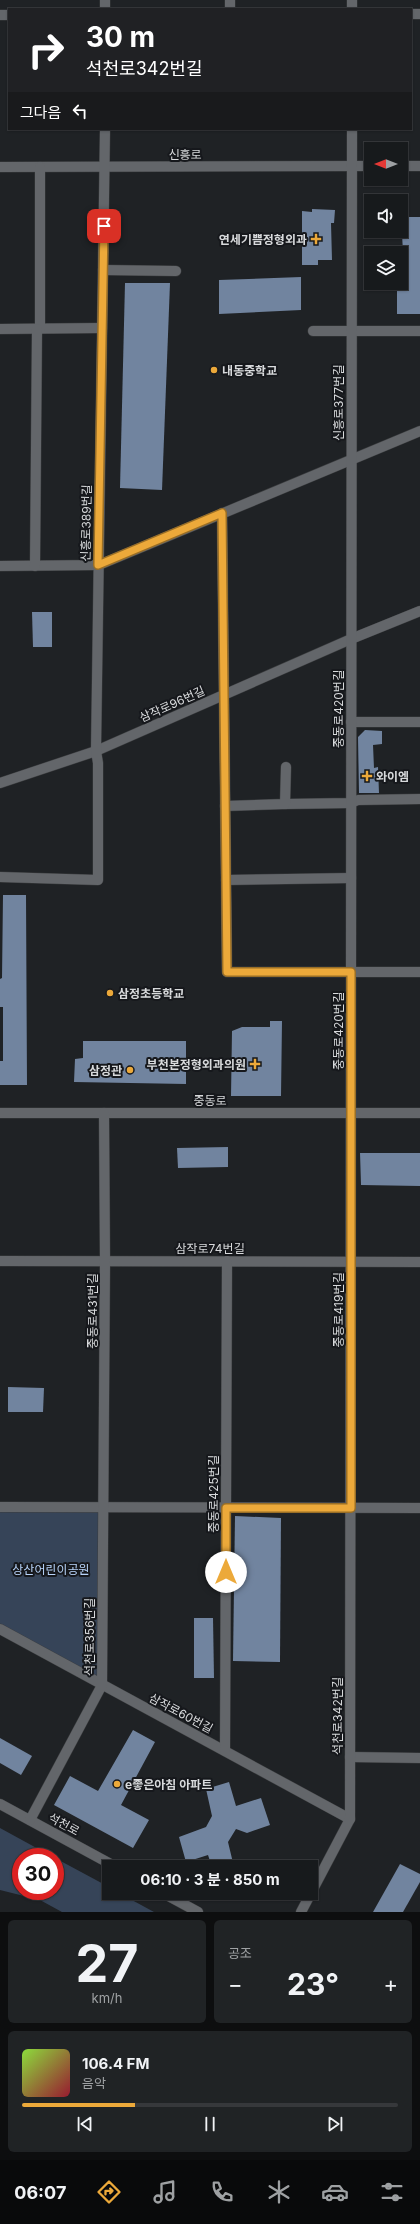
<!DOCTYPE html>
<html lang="ko">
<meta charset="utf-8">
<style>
:root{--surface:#171a1c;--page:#202325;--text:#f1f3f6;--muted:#9ea1a3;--line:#36383b;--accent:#eca93a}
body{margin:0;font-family:Inter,"Noto Sans KR",sans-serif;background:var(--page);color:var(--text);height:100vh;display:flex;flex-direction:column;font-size:15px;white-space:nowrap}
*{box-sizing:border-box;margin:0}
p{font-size:13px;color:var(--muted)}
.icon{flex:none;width:22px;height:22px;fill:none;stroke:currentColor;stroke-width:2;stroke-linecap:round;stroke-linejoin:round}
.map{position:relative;height:1912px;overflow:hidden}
.side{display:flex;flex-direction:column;gap:8px;padding:8px;background:#0d0e0f;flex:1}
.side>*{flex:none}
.hud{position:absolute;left:8px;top:8px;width:404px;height:122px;border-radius:0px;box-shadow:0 1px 3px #0004,0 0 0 1px var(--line);background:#202124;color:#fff;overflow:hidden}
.needle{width:26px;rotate:270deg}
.buttons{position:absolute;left:364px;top:142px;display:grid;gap:8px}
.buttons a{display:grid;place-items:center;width:44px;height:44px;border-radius:0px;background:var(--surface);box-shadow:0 1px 3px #0004,0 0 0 1px var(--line);font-size:20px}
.speed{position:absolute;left:12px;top:1848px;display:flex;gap:8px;font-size:20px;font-weight:700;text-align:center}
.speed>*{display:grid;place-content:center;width:52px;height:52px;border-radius:50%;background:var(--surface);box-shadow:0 1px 3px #0004,0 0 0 1px var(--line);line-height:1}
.speed .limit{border:6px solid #d22;background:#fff;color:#111}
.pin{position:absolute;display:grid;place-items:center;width:34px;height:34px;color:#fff;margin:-17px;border-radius:8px;box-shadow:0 2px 6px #0006}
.me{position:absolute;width:44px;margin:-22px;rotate:0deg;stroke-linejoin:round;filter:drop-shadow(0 0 3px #0008)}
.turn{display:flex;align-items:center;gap:14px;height:84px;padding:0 12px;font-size:18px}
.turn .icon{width:52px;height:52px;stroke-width:2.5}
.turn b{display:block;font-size:28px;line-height:34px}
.then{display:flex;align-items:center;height:38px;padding:0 12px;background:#0003;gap:8px;font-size:15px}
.big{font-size:30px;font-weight:700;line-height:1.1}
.side .tile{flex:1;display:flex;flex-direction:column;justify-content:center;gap:6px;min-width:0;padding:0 14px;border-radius:6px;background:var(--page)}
.side .dial{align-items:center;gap:0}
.dial b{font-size:52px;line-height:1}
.song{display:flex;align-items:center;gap:12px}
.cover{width:48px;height:48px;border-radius:6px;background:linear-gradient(135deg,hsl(90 70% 55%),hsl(350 70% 35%))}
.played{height:4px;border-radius:2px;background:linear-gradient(90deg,var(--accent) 30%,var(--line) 30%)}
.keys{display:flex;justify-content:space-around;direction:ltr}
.heat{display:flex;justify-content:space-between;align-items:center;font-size:22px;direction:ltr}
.side .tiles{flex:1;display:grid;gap:8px;grid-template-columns:1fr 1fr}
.tile:last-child{grid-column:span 2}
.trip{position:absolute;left:102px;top:1860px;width:216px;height:40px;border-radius:0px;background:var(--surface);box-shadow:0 1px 3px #0004,0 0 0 1px var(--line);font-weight:700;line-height:40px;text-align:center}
.menu{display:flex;height:64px;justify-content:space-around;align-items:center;background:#090a0b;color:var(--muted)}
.menu .icon{width:28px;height:28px}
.menu .selected{color:var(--accent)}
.menu b{font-size:18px;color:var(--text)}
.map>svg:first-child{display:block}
</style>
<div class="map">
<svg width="420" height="1912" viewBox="0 0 420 1912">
<rect width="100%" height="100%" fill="#1f2225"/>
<g fill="#364458">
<polygon points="0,1507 103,1508 102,1685 0,1629"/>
<polygon points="0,1828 53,1857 21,1857 21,1891 55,1891 55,1858 109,1887 109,1893 119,1893 154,1912 62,1912 40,1900 0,1890"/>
</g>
<g fill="#71849f">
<polygon points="312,209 335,210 334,223 331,223 332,260 318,260 318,265 302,265 302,211 312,212"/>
<polygon points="401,217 420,217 420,314 397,314 397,283 401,283 401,269 404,269"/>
<polygon points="301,277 301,310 219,314 219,280"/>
<polygon points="125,283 170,283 162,490 120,488"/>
<polygon points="32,612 52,612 52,647 33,647"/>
<polygon points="365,730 382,731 382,744 373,745 374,768 378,767 379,793 359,793 358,737"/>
<polygon points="3,895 26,895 27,1085 0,1085 0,1061 3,1061 3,1007 0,1007 0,979 2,978"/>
<polygon points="270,1021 282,1021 281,1096 231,1096 232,1031 242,1027 270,1027"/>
<polygon points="83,1041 186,1041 186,1084 74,1082 75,1059 83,1058"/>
<polygon points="228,1147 228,1167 178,1168 177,1148"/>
<polygon points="360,1153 420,1153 420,1186 361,1185"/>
<polygon points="8,1387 44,1388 43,1412 8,1412"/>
<polygon points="235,1516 281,1518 280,1662 233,1661"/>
<polygon points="194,1618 213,1618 214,1678 194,1678"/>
<polygon points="133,1730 155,1742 121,1805 149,1820 133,1848 54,1805 70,1776 98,1791"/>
<polygon points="0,1738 32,1756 21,1775 0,1763"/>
<polygon points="229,1782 236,1806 261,1798 270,1825 247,1833 236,1829 228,1842 234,1867 212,1867 208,1855 186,1862 179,1837 206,1827 212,1816 206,1789"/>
<polygon points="400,1864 420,1874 420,1882 403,1912 373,1912"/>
</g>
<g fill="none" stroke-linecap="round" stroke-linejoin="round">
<g stroke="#3b3d3f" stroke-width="11">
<g id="minor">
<polyline points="105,0 105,9"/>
<polyline points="230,9 230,0"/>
<polyline points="352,9 352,0"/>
<polyline points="411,14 420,14"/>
<polyline points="0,15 9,15"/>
<polyline points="401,166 420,166"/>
<polyline points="0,167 371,166"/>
<polyline points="103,270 176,271"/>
<polyline points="0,329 102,328"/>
<polyline points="40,329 40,167"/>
<polyline points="313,331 420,331"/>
<polyline points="222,513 227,972 420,972"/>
<polyline points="0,566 99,565 420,431"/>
<polyline points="35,566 37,329"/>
<polyline points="351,722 420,722"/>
<polyline points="0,783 96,751 351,639 420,611"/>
<polyline points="285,804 351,803 358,800 420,799"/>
<polyline points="225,806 285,804 286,767"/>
<polyline points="0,877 98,880 98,763 96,751 105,129"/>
<polyline points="226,880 351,878"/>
<polyline points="0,1113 420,1113"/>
<polyline points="0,1261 420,1262"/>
<polyline points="0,1507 420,1508"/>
<polyline points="0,1629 350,1819"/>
<polyline points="225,1751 227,1261"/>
<polyline points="350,1757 420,1758"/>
<polyline points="0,1804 116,1867"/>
<polyline points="30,1820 102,1685 105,1261 104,1113"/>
<polyline points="163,1893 198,1912"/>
<polyline points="301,1912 350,1819 352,129"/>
</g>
</g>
<use href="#minor" stroke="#63666a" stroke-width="10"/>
</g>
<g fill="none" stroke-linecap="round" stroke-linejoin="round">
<g stroke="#996e26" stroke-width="10">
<polyline id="route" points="104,226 98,565 222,513 227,972 351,972 351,1508 226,1508 226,1572"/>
</g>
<use href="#route" stroke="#eca93a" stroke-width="7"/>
</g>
<g fill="#eca93a" stroke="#16181c" stroke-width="1.5">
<path d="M314 233h4v4h4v4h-4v4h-4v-4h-4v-4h4z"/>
<circle cx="214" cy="370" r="4"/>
<path d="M365 770h4v4h4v4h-4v4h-4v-4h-4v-4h4z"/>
<circle cx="110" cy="993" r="4"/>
<path d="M253 1058h4v4h4v4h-4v4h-4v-4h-4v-4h4z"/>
<circle cx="130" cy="1070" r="4"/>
<circle cx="117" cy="1784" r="4"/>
</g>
<g text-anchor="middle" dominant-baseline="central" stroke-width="4" stroke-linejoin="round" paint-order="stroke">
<g font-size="12" fill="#d8dadc" stroke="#16181c">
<text x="185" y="154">신흥로</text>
<text transform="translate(338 403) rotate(-90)">신흥로377번길</text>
<text transform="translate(86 523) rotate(-89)">신흥로389번길</text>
<text transform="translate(172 704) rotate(-24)">삼작로96번길</text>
<text transform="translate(338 709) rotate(-90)">중동로420번길</text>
<text transform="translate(338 1031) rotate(-90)">중동로420번길</text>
<text x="210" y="1100">중동로</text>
<text x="210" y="1248">삼작로74번길</text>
<text transform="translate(338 1310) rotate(-90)">중동로419번길</text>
<text transform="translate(92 1311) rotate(-90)">중동로431번길</text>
<text transform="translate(213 1494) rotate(-90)">중동로425번길</text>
<text transform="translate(89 1637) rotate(-90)">석천로356번길</text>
<text transform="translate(181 1713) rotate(28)">삼작로60번길</text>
<text transform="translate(337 1716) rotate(-90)">석천로342번길</text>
<text transform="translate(64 1824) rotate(29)">석천로</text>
</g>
<g font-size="12" font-weight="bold" fill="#d8dadc" stroke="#16181c" text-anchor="start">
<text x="307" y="239" text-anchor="end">연세기쁨정형외과</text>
<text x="222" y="370">내동중학교</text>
<text x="376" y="776">와이엠</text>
<text x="118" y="993">삼정초등학교</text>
<text x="246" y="1064" text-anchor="end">부천본정형외과의원</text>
<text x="122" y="1070" text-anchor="end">삼정관</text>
<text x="125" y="1784">e좋은아침 아파트</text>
</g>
<g font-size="12" fill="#b8d4fa" stroke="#16181c">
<text x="51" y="1569">상산어린이공원</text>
</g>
</g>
</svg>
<div class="buttons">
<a><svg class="needle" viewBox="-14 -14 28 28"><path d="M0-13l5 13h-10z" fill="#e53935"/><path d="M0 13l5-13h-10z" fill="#9ea1a3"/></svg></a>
<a><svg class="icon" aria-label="sound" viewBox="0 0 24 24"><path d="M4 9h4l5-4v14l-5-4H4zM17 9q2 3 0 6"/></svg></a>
<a><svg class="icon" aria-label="layers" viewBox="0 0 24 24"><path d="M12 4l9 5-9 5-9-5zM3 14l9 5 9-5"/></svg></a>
</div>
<div class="speed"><div class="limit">30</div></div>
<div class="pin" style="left:104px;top:226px;background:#d93025"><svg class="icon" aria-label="arrive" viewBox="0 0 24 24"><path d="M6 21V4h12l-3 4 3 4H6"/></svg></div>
<svg class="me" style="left:226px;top:1572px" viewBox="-20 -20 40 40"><circle r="19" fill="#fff"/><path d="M0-13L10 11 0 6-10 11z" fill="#eca93a"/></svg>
<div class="trip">06:10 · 3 분 · 850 m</div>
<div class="hud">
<div class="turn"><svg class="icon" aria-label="right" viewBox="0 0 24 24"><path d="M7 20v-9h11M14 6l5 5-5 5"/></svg><div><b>30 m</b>석천로342번길</div></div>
<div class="then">그다음<svg class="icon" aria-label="left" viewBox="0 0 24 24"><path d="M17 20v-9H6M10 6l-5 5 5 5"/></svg></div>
</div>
</div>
<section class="side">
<div class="tiles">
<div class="tile dial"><b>27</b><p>km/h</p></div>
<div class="tile"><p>공조</p>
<div class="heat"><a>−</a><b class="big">23°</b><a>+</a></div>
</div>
<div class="tile">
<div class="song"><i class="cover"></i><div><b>106.4 FM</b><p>음악</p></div></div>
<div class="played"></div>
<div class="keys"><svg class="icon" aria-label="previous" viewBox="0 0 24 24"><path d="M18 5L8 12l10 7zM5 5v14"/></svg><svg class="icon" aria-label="pause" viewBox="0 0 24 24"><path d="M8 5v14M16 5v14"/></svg><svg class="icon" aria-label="next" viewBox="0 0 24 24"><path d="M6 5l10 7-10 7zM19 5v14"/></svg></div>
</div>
</div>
</section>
<nav class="menu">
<b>06:07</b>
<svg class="icon selected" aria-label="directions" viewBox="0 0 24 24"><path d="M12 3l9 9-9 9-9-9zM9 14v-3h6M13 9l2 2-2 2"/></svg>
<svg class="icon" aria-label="music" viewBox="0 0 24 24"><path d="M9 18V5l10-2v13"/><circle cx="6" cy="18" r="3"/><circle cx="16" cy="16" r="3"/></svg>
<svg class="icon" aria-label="phone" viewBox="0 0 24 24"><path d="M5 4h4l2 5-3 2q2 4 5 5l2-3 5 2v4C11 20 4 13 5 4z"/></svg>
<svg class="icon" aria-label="climate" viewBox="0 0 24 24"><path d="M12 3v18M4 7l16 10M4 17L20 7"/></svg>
<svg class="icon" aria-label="car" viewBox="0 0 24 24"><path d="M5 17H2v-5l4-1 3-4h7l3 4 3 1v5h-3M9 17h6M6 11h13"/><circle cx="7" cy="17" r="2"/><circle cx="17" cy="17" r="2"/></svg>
<svg class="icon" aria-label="filters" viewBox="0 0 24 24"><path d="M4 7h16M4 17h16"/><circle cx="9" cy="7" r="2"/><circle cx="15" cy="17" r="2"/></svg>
</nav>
